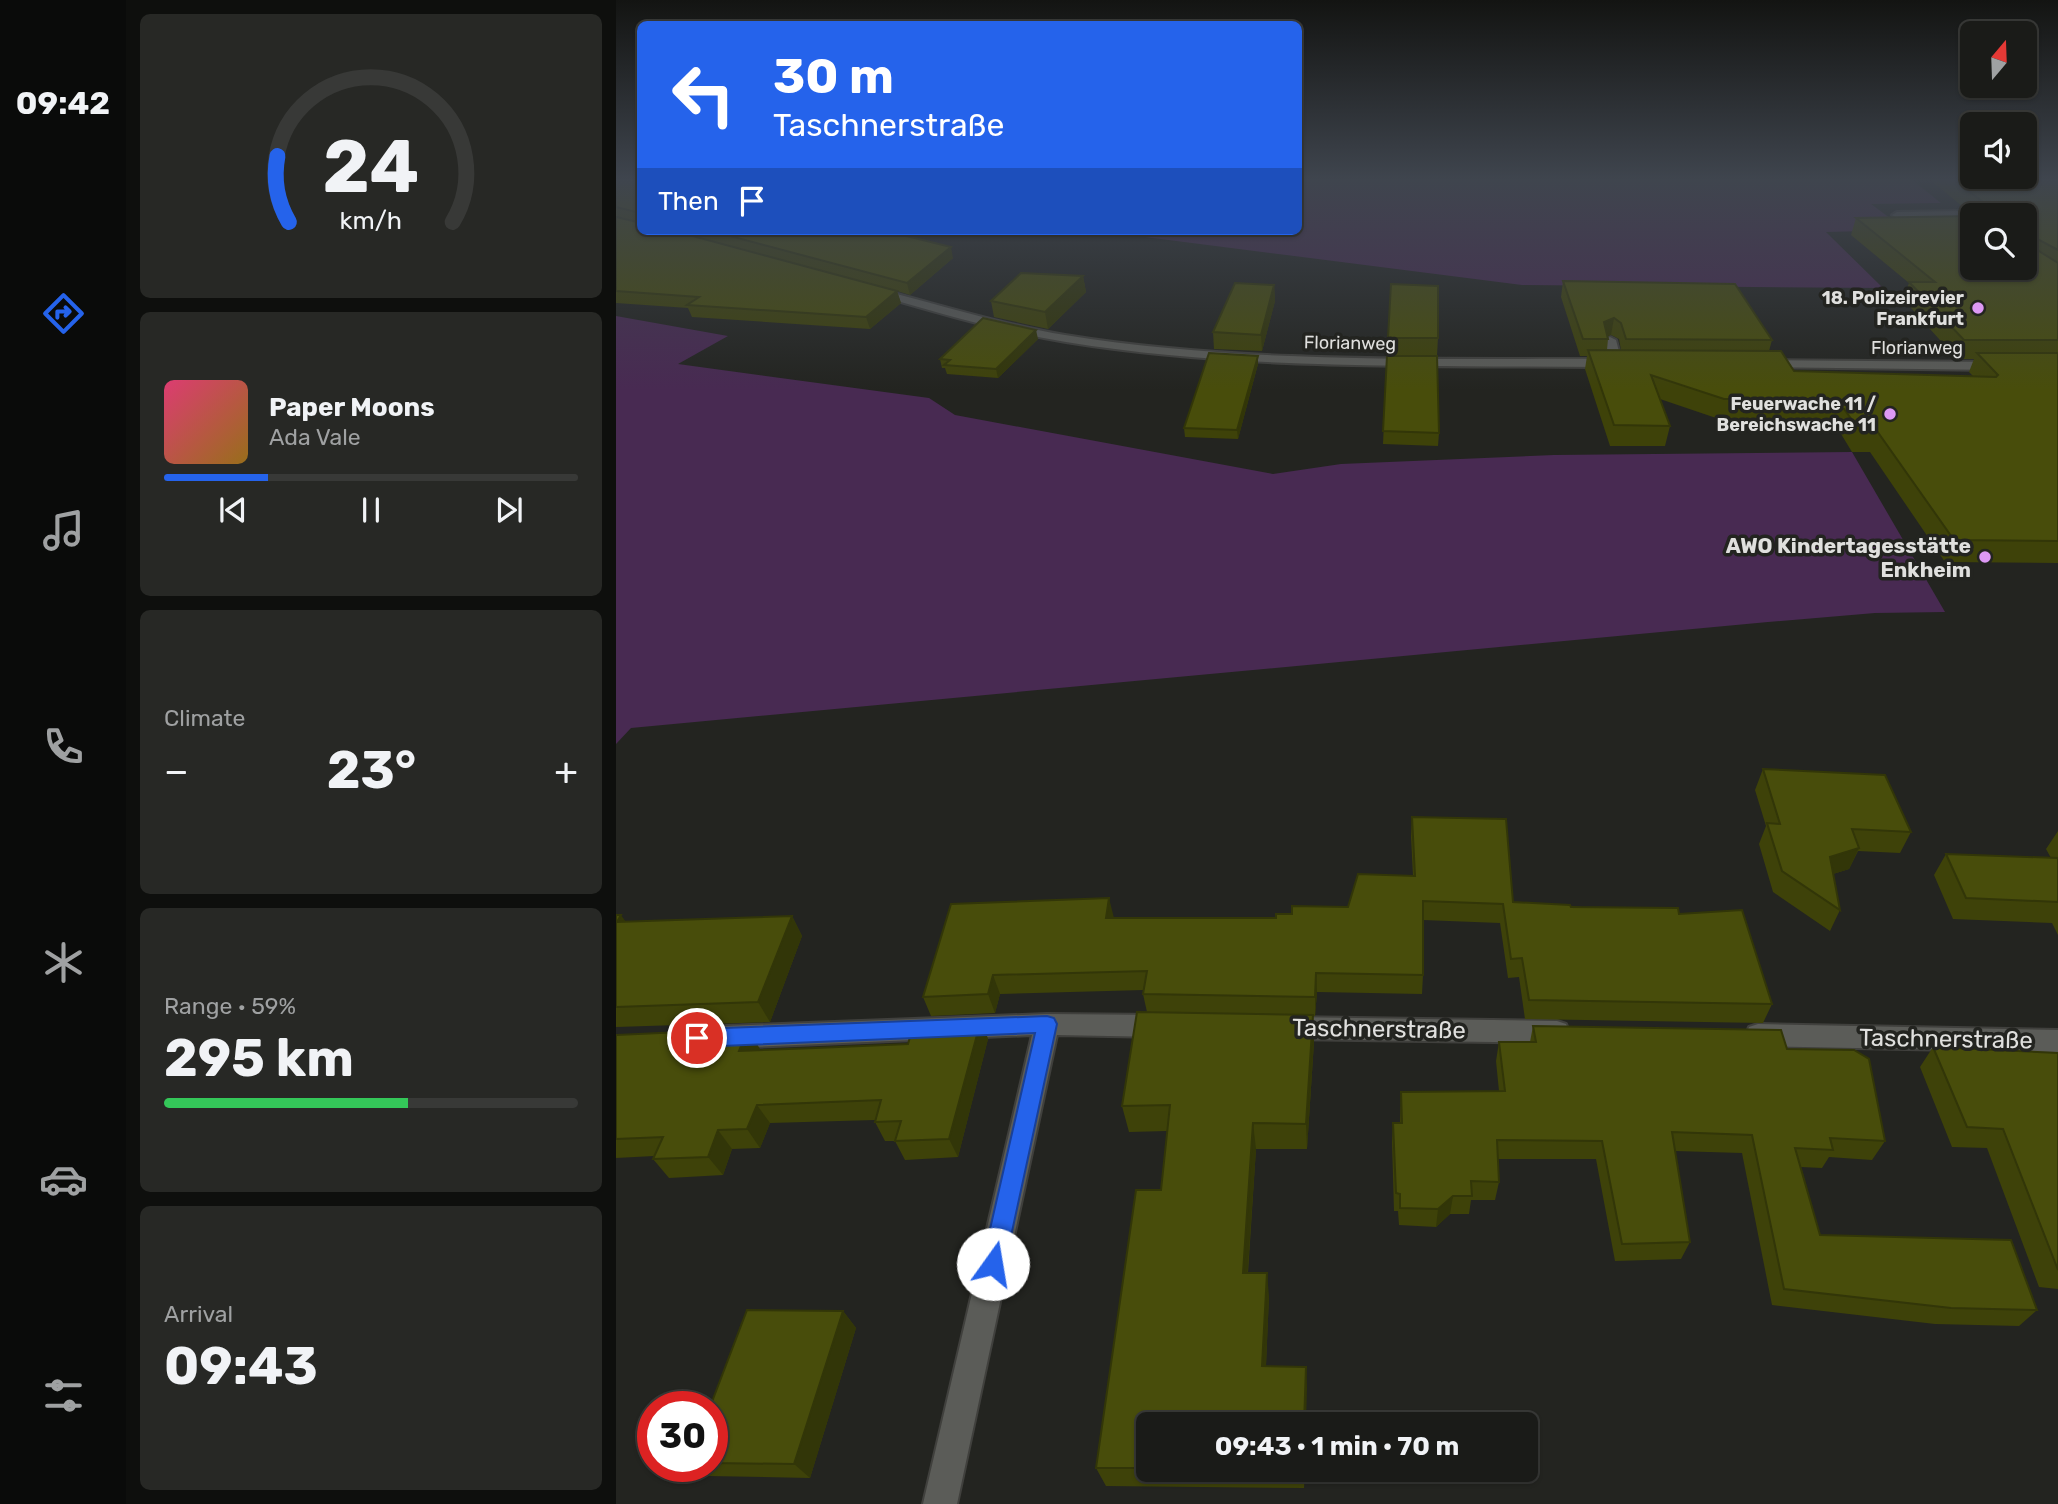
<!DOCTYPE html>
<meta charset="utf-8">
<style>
:root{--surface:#1a1b18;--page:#272825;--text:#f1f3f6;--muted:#9fa1a2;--line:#383937;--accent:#2563eb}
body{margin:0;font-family:Rubik,sans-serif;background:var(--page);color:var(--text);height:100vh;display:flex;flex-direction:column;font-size:26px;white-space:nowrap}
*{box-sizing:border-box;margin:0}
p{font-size:23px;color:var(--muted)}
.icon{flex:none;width:38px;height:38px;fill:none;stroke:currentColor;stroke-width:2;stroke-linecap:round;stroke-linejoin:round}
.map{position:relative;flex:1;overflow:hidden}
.details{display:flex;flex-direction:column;gap:14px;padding:14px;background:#0e0f0d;width:490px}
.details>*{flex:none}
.top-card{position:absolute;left:21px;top:21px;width:665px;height:214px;border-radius:10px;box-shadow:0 2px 5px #0004,0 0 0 2px var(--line);background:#2563eb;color:#fff;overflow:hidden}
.needle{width:46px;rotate:19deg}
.tools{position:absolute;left:1344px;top:21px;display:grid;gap:14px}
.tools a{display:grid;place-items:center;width:77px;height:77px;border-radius:10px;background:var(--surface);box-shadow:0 2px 5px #0004,0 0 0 2px var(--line);font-size:35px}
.speed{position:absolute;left:21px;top:1391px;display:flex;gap:14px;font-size:35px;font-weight:700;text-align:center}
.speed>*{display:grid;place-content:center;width:91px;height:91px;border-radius:50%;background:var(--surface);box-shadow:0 2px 5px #0004,0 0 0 2px var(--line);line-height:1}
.speed .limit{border:10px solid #d22;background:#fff;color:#111}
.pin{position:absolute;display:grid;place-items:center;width:60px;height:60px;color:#fff;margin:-30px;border:4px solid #fff;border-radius:50%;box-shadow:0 2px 7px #0007}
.me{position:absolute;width:77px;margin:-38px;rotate:13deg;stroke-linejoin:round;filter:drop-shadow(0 0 5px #0008)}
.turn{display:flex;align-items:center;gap:24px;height:147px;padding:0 21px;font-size:32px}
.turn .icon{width:91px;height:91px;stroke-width:2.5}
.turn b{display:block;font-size:49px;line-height:60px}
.then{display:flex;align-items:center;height:66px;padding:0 21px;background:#0003;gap:14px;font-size:26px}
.big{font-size:52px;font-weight:700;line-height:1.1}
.details .tile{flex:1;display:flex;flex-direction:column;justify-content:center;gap:10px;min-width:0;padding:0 24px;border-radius:10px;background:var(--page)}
.details .dial{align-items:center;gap:0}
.dial svg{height:182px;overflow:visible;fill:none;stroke:var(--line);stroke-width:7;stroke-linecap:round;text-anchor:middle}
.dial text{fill:var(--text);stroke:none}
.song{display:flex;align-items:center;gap:21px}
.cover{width:84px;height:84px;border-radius:10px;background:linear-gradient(135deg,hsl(340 70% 55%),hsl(40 70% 35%))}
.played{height:7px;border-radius:4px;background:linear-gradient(90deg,var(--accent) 25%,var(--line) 25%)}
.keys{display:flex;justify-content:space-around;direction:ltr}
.heat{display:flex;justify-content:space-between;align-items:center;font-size:38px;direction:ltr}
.charge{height:10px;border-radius:5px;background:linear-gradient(90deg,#34c759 59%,var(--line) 0)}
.trip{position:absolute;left:520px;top:1412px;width:402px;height:70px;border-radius:10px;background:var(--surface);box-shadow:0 2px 5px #0004,0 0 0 2px var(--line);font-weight:700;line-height:70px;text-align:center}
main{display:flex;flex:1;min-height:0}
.tab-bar{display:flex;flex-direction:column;width:126px;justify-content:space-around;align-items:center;background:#0a0b0a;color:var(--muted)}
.tab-bar .icon{width:49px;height:49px}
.tab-bar .current{color:var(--accent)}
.tab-bar b{font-size:32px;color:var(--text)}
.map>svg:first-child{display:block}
</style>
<main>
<nav class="tab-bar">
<b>09:42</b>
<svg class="icon current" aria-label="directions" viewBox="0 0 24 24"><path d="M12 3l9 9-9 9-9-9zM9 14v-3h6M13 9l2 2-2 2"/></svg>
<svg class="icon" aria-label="music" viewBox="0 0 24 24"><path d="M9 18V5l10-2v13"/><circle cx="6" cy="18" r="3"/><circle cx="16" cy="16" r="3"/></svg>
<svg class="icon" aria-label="phone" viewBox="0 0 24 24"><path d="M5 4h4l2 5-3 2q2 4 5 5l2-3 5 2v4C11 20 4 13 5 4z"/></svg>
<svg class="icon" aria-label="climate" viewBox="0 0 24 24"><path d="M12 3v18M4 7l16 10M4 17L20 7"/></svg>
<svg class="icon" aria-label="car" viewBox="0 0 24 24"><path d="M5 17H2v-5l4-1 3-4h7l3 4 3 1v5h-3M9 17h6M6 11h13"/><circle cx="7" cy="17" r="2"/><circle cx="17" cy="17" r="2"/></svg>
<svg class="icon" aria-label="filters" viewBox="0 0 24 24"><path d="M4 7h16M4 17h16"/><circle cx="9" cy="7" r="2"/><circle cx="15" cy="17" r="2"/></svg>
</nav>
<section class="details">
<div class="tile dial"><svg viewBox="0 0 100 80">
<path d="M14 69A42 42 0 1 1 86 69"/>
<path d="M14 69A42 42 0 0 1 9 40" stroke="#2563eb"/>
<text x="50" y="56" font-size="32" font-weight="700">24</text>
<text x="50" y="72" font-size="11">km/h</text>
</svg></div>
<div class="tile">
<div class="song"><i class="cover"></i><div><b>Paper Moons</b><p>Ada Vale</p></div></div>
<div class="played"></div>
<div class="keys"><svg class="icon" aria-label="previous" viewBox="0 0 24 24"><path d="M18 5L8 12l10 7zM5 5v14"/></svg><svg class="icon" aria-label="pause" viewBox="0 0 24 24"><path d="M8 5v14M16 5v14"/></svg><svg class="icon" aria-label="next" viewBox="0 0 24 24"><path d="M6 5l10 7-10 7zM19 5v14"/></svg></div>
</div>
<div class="tile"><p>Climate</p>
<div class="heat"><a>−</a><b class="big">23°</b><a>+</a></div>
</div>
<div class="tile"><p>Range · 59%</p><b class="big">295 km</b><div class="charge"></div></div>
<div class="tile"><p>Arrival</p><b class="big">09:43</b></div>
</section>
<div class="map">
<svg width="1442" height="1504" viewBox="0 0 1442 1504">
<rect width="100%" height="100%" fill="#232420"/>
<g fill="#482a52">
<polygon points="683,179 1295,179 1325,203 1255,204 1290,230 1210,232 1267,288 906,285 529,237 389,231 682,231"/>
<polygon points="0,316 112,336 62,364 313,398 339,415 657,474 725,464 938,455 1236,452 1329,612 1259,613 1152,622 15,728 0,744"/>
</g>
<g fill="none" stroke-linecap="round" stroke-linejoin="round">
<g stroke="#40403d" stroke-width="4">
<g id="service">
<polygon points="1344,211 1349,214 1347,216 1281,218 1276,215 1281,212"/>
<polygon points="994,337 1000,340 1006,363 1004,366 994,363 988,340"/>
</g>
</g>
<g stroke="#40403d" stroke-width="4">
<g id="minor">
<polygon points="1341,212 1347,212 1356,218 1356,225 1341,216"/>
<path d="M258,288c63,16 126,36 191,47 179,29 364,23 545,24l6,4 -6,4c-181,-2 -365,4 -544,-25 -67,-11 -131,-30 -196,-49v-4z"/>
<polygon points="1147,360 1382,362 1388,366 1382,370 1143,367 1143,361"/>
<polygon points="431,1014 545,1015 554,1019 557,1026 554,1033 545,1037 441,1035 341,1504 307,1504 416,1035 110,1048 101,1045 98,1037 101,1029 110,1026"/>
<polygon points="673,1017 941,1021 950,1024 953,1032 950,1040 941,1043 673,1039 664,1035 661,1028 664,1021"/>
<polygon points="1142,1024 1442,1030 1442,1052 1142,1046 1133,1043 1130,1035 1133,1027"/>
</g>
</g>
<use href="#service" fill="#5b5c58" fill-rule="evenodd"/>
<use href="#minor" fill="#5b5c58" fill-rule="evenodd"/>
</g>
<g fill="#3e4209" fill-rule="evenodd">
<polygon points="0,179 24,179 24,231 270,231 337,258 294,295 281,291 285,303 254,329 76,317 72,308 0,303 0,217 21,222 0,216"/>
<path d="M1313,179h129v384l-113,-1 -75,-110h-18l-14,-23h-26l-4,-6 -60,1 -3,-5h-26l-59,-20 10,27 -5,20h-55l-25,-77 2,-13h-7l-19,-59 2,-16 209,59 -3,11 25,20 179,5 -4,-4 5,-13h-17l-54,-60 6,-16 -58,-48 5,-17 169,-3h-52zM995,335l8,4 2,11h-14l1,-11v-3z"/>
<polygon points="467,276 470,292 432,329 378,317 375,301"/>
<polygon points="775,284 822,338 821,355 772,355"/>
<polygon points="658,285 659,301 646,351 598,349 597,332"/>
<polygon points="422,339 382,378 331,374 329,368 326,368 324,359"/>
<polygon points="771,356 823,433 822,446 767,444"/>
<polygon points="642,364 622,439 569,437 568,428"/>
<polygon points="1147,769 1295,832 1284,853 1242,851 1233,869 1217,874 1224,910 1214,931 1157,892 1143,844 1150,826 1139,790"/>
<polygon points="796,817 897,902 1063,914 1156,1004 1147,1023 909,1019 903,977 892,978 884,923 807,920 807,975 806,994 701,992 699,1016 697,1016 698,1042 691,1149 640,1149 632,1273 653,1296 650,1366 691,1387 532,1424 532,1470 689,1470 688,1488 490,1486 480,1468 545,1190 551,1131 513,1132 506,1106 531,1012 527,994 528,990 384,994 379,1013 315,1016 307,997 498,918 660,918 676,914 732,907 797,876 795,836"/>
<polygon points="1442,831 1442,935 1436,923 1337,919 1318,875 1330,854 1435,858 1430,849"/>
<polygon points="0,915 10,922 176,916 186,936 154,1022 0,1027"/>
<polygon points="365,1020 372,1039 342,1157 289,1160 279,1141 269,1141 259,1122 259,1120 154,1123 144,1148 116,1149 107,1175 53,1178 37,1159 38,1156 0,1158 0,1035 144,1049 144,1050 292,1044"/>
<polygon points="917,1026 1171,1049 1269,1141 1256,1160 1213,1157 1206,1168 1185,1167 1204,1235 1421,1310 1403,1326 1319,1324 1156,1305 1126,1153 1059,1151 1074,1242 1065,1259 999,1261 980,1159 882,1159 883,1182 879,1200 855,1200 853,1214 834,1214 820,1227 783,1225 782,1211 778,1211 776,1142 777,1123 784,1123 785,1092 883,1091 880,1061 883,1042 914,1042"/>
<polygon points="1317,1047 1442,1053 1442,1289 1423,1287 1371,1148 1336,1147 1304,1067"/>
<polygon points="227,1311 240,1328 194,1478 92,1476 79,1466 96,1466 96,1407"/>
</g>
<g fill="#323608">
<polygon points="335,247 337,258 294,295 291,283"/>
<polygon points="467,276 470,292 432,329 429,312"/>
<polygon points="658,285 659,301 646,351 645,335"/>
<polygon points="281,291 285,303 254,329 250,317"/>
<polygon points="998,318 995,335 986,339 988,322"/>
<polygon points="420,330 422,339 382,378 380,369"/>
<polygon points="642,356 642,364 622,439 621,430"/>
<polygon points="1243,848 1233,869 1204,878 1214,857"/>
<polygon points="493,898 498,918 490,918"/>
<polygon points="5,915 19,935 1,922"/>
<polygon points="176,916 186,936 154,1022 142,1002"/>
<polygon points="700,973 701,992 699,1016 699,997"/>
<polygon points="377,975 384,994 379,1013 372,994"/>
<polygon points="697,1015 698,1042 691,1149 690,1124"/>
<polygon points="365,1020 372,1039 342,1157 333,1139"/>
<polygon points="132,1029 144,1049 136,1071 123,1051"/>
<polygon points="141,1105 154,1123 144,1148 131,1129"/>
<polygon points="637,1123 640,1149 630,1296 627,1273"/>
<polygon points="102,1130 116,1149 107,1175 92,1157"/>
<polygon points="837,1196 834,1214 820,1227 822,1209"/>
<polygon points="651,1273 653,1296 649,1387 646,1366"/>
<polygon points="227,1311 240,1328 194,1478 178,1464"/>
<polygon points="690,1367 691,1387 690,1424 688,1424"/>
</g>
<g fill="#484d0b" stroke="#323608" stroke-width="2">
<polygon points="0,179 24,179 24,231 58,231 281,291 250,317 71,305 83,297 0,291 0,217 21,222 20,212 0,207"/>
<polygon points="1337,179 1442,179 1442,250 1414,235 1415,246 1442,263 1442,340 1348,340 1293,282 1319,282 1240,218 1356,216 1356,268 1409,268 1409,215 1384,215"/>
<polygon points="95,231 270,231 335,247 291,283"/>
<polygon points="405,273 467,276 429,312 375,301"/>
<polygon points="947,281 1119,284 1156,340 1010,339 1005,323 998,318 988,322 992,339 967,339"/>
<polygon points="619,283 658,285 645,335 597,332"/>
<polygon points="775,284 822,286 822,338 772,338"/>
<polygon points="367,318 420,330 380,369 328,365 334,360 324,359"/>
<polygon points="972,350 1165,351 1178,371 1380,377 1382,375 1361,353 1442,353 1442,541 1338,540 1261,431 1244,431 1228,409 1202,409 1199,403 1138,404 1134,399 1108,399 1035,375 1054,426 998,425"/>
<polygon points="593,353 642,356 621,430 568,428"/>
<polygon points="771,356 821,356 823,433 767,431"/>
<polygon points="1147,769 1269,775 1295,832 1236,829 1243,848 1214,857 1224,910 1166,871 1151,823 1164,824"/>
<polygon points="796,817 890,819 897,902 954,905 955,907 1062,908 1063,914 1126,910 1156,1004 913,1000 906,958 895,959 887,904 807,901 807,975 700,973 699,997 527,994 531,971 377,975 372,994 307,997 335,904 493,898 490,918 660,918 660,914 676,914 676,906 732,907 742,874 799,876"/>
<polygon points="1330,854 1442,858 1442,902 1350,898"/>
<polygon points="0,915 5,915 1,922 176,916 142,1002 0,1007"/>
<polygon points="521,1012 697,1015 690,1124 637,1123 627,1273 651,1273 646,1366 690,1367 688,1424 532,1424 532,1468 480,1468 520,1190 545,1190 554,1105 506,1106"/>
<polygon points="365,1020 333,1139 279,1141 285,1121 259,1122 265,1100 141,1105 131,1129 102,1130 92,1157 37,1159 47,1137 0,1139 0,1035 132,1029 123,1051 199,1048 292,1044 298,1023"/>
<polygon points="917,1026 1165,1030 1171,1049 1238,1050 1253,1059 1269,1141 1214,1138 1217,1150 1179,1148 1204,1235 1395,1240 1421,1310 1335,1308 1168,1289 1136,1135 1056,1132 1074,1242 1006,1244 986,1141 881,1140 883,1182 855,1181 856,1196 837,1196 822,1209 784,1208 784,1194 780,1193 777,1123 786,1123 785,1092 889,1091 883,1042 920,1042"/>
<polygon points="1317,1047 1442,1053 1442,1270 1387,1129 1351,1127"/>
<polygon points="131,1310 227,1311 178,1464 96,1463 96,1407 94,1407"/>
</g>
<linearGradient id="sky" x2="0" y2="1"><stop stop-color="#131412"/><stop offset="0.46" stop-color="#3f454e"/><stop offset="1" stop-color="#3f454e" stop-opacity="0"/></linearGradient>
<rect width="1442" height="390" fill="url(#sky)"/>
<polygon fill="#2563eb" stroke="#184099" stroke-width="2" points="431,1016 438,1018 441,1024 389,1264 386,1273 377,1276 369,1273 366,1264 419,1033 81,1047 74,1045 71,1038 74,1032 81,1029"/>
<g fill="#dd99f4" stroke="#232420" stroke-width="2.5">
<circle cx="1362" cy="308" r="7"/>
<circle cx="1274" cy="414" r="7"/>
<circle cx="1369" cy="557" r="7"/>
</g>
<g text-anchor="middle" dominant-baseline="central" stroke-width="7" stroke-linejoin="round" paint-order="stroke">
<g font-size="18" font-weight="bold" fill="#e0e0de" stroke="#232420" text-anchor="end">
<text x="1348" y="298">18. Polizeirevier<tspan x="1348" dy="21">Frankfurt</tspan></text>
<text x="1260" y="404">Feuerwache 11 /<tspan x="1260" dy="21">Bereichswache 11</tspan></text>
</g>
<g font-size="18" fill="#e0e0de" stroke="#232420">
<text transform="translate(734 343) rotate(1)">Florianweg</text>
<text x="1301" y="348">Florianweg</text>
</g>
<g font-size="21" font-weight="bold" fill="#e0e0de" stroke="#232420" text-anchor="end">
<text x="1355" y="545">AWO Kindertagesstätte<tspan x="1355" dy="24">Enkheim</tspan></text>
</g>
<g font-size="24" fill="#e0e0de" stroke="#232420">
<text transform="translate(763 1029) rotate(1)">Taschnerstraße</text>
<text transform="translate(1330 1039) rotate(1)">Taschnerstraße</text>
</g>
</g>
</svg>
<div class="tools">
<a><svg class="needle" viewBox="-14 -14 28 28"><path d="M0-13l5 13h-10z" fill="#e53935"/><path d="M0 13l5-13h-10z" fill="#9fa1a2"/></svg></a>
<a><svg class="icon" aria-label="sound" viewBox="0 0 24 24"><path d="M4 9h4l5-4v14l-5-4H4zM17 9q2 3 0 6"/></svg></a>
<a><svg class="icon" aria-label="search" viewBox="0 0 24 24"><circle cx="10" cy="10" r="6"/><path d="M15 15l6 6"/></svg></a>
</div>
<div class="speed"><div class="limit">30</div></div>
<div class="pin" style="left:81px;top:1038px;background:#d93025"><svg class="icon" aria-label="arrive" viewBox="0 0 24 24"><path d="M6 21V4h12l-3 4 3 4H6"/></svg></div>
<svg class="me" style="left:377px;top:1264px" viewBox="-20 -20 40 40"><circle r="19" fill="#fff"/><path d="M0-13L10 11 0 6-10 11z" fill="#2563eb"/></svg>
<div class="trip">09:43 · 1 min · 70 m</div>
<div class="top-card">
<div class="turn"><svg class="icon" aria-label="left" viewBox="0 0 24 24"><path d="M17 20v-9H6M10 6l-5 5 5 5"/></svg><div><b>30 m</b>Taschnerstraße</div></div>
<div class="then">Then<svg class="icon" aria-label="arrive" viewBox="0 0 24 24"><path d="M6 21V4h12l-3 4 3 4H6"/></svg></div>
</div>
</div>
</main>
